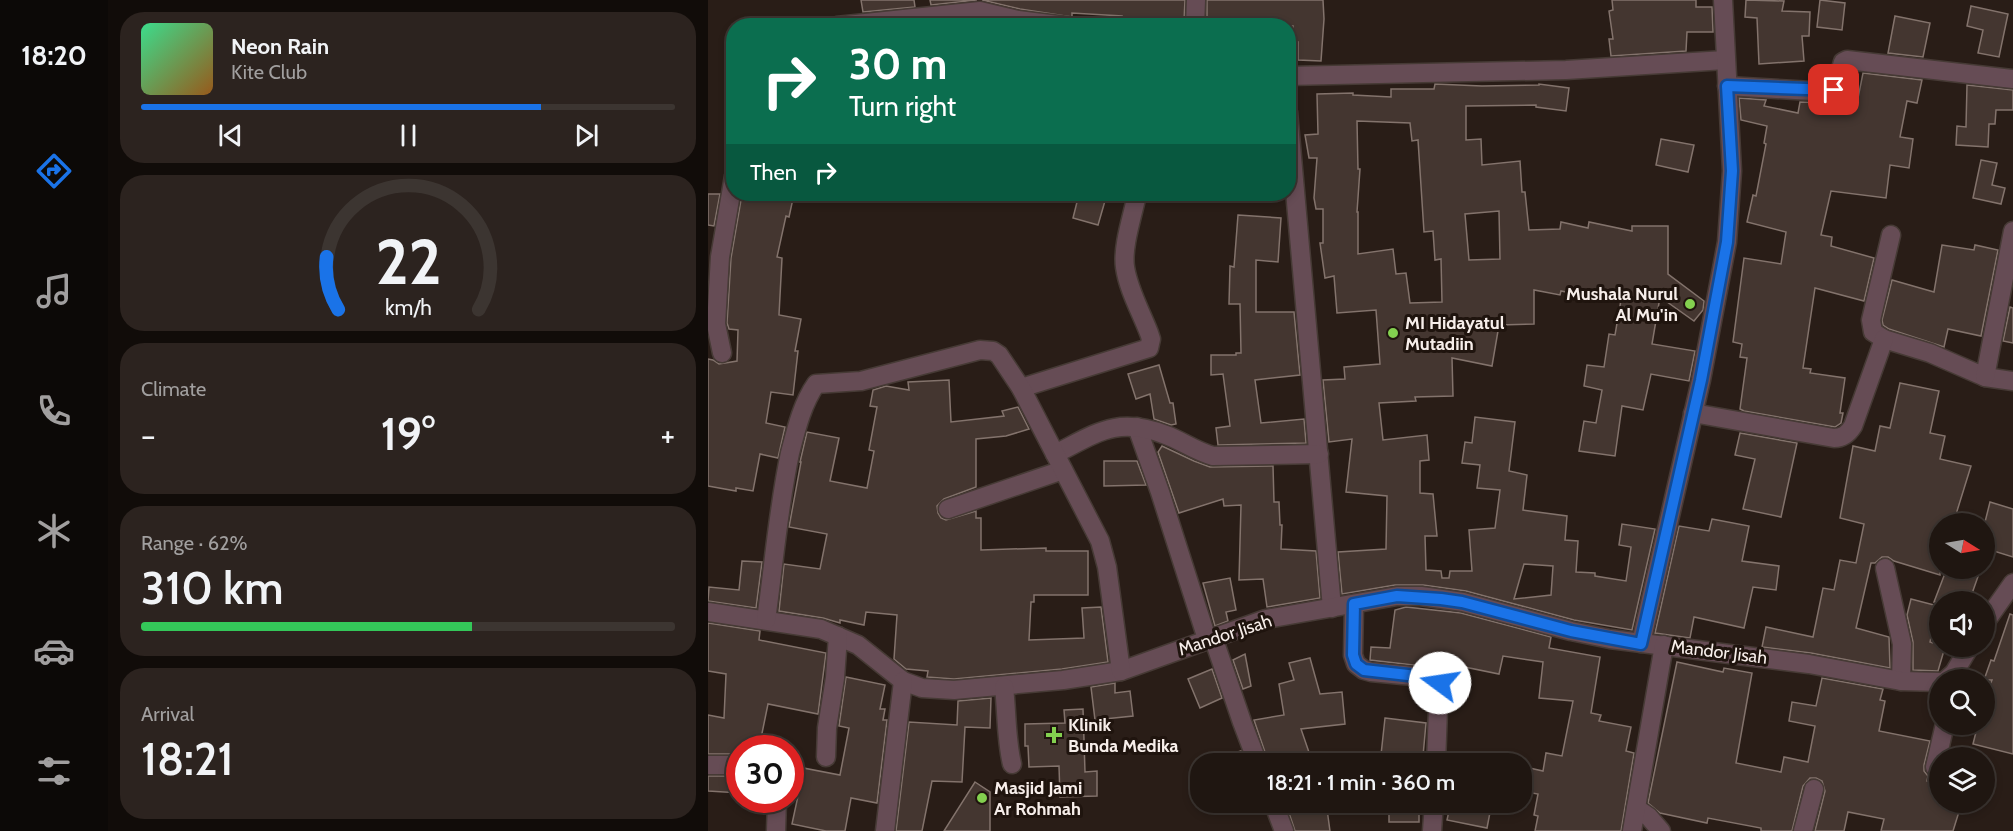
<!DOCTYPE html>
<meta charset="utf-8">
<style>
:root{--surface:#1f1611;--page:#2c231f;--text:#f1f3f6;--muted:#a19f9f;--line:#3c3531;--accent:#1a73e8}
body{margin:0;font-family:Cabin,sans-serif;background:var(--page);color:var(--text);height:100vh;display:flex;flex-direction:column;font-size:22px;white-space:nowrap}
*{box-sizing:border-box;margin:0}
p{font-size:20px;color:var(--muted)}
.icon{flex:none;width:33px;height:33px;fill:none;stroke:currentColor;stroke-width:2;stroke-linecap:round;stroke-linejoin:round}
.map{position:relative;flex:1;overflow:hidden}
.side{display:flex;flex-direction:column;gap:12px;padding:12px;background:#110c09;width:600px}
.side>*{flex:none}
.banner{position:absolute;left:18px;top:18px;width:570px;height:183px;border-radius:24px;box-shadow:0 3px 9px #0003,0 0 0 2px var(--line);background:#0b6e4f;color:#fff;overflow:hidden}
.needle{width:39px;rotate:101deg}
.fabs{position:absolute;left:1221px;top:513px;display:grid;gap:12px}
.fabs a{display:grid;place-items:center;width:66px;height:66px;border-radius:50%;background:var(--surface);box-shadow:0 3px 9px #0003,0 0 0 2px var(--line);font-size:30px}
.speed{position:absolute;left:18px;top:735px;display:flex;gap:12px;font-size:30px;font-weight:700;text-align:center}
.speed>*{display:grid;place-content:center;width:78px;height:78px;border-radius:50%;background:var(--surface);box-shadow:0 3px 9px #0003,0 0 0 2px var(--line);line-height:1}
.speed .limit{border:9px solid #d22;background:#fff;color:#111}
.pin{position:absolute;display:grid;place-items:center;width:51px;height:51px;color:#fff;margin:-26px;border-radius:12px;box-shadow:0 3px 9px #0006}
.me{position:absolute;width:66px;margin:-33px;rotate:284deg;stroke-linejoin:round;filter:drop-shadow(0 0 4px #0008)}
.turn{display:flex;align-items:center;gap:21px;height:126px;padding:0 24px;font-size:27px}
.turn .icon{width:78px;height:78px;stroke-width:2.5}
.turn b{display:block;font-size:42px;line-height:51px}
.then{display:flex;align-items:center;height:57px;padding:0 24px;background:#0003;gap:12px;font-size:22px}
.big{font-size:45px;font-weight:600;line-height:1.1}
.side .tile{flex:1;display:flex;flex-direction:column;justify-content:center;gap:9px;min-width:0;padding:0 21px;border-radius:24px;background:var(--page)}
.side .dial{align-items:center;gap:0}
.dial svg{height:156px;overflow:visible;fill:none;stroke:var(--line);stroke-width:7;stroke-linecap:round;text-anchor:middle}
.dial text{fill:var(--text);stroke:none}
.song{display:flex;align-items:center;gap:18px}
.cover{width:72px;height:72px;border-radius:9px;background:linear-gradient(135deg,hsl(150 70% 55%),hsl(30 70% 35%))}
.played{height:6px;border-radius:3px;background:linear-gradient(90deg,var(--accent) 75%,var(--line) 75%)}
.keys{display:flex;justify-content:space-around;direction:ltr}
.heat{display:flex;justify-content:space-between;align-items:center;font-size:33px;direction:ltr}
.charge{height:9px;border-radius:4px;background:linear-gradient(90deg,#34c759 62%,var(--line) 0)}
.trip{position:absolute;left:482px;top:753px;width:342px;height:60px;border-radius:24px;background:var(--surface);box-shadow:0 3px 9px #0003,0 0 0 2px var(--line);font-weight:600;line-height:60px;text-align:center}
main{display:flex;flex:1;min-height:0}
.dock{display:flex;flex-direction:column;width:108px;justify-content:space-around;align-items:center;background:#0c0907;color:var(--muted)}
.dock .icon{width:42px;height:42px}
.dock .active{color:var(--accent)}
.dock b{font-size:27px;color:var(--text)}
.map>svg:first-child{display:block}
</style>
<main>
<nav class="dock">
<b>18:20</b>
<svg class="icon active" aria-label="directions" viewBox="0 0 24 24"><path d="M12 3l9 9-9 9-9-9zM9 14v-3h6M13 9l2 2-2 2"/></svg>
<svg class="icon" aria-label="music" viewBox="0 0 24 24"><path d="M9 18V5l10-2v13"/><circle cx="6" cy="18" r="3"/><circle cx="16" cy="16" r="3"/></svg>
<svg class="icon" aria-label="phone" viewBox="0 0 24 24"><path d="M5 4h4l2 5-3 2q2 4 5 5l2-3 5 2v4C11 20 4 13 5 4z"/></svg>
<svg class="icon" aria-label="climate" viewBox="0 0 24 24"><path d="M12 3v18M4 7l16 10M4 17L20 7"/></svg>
<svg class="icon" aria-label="car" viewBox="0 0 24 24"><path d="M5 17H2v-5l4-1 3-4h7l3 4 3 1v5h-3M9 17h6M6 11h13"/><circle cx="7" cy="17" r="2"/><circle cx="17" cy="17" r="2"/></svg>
<svg class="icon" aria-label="filters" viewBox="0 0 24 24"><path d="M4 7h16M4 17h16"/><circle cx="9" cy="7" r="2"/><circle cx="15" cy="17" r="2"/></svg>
</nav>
<section class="side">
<div class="tile">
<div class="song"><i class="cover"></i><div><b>Neon Rain</b><p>Kite Club</p></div></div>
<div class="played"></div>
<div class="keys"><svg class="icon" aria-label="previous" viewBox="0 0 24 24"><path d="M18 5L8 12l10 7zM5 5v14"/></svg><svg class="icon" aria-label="pause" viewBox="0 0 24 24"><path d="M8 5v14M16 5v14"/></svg><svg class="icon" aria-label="next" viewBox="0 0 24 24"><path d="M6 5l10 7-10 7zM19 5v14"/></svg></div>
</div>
<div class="tile dial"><svg viewBox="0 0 100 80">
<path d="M14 69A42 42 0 1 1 86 69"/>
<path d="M14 69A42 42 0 0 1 8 42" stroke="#1a73e8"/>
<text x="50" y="56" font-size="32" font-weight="700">22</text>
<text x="50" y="72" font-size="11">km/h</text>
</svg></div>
<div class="tile"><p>Climate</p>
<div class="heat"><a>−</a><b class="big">19°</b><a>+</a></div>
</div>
<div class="tile"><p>Range · 62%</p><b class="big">310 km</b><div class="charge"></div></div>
<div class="tile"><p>Arrival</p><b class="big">18:21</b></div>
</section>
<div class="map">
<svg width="1305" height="831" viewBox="0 0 1305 831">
<rect width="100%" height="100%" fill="#291d17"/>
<g fill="#443630" stroke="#83736c" stroke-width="1.5" fill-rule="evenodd">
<polygon points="153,0 206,0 207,7 155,12"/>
<polygon points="222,0 269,0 223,5"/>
<polygon points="274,0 477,0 476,21 468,20 468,26 429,26 413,23 414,16 364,13 364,17 312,9"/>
<polygon points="499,0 615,0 616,19 613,61 590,60 590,42 584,41 585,26 499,26"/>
<polygon points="904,0 988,0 988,7 1004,7 1005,32 979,32 978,51 903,56 901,39 905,39 901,11 905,10"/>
<polygon points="1038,0 1076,1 1074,11 1102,12 1101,36 1094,36 1096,61 1051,64 1049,18 1037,17"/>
<polygon points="1112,0 1137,3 1134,30 1109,27"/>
<polygon points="1263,6 1300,14 1291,57 1270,53 1275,30 1259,26"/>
<polygon points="1187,16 1222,23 1215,57 1180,53"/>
<polygon points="1155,73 1214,80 1209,103 1199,101 1192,137 1205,139 1201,168 1182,165 1178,198 1123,191 1113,235 1124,237 1123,246 1166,258 1156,301 1107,288 1095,368 1103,369 1102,373 1137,378 1132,413 1135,413 1133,423 1127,427 1036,411 1032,409 1039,358 1032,357 1034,344 1025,342 1036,258 1073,264 1078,232 1039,222 1045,195 1048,196 1058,144 1056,143 1059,126 1033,120 1031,98 1058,100 1056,106 1090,113 1092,102 1120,103 1131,99 1149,103"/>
<path d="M727,84l47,2 57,-1v-1l30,4 -3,23 -30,-4v-2l-70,1v34l15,-1 1,26 38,-4 2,31h3l4,38 31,-1 1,-7 27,6 1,-6 43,9v-5h36v48l36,27 -1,9 -9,11 -34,-24 -8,47 43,7 -6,30 -38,-7 -8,36 -21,-4 -7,50 -36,-5 5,-30 12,2 6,-33 -18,-4 3,-21 17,2 5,-33 6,1 6,-35 -36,-7v3l-24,-5 -1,4 -26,-5v34l-35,1 -7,41 -40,-8 1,38 -38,1 1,4 -37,2 4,37 44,-5 2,25 -9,1v32l13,1 4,42h-12l1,34 15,1 1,7h7l1,-7h22l-3,-41 26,-2 5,-38 -23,-2 3,-23 -18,-2 3,-21 7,1 3,-26 40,5 -6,49 18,4 -4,35 44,6 -2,24 13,1 -2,31 19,1v3l31,5 5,-34 -12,-2 3,-21 33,5 -23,101 -58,-10 -108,-29 -43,-6h-28l-53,9 -4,-42 48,-3 1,-53 -41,-4 6,-53 -23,3 -6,-62 22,-1 -1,-12 36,-3 -4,-54 -39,3 -3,-37 -9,2 -5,-35h3v-34h-7l-2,-11 3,-40h-8l-4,-23 13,-1 -1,-40 36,-1v2l38,2v-8h43zM649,121l53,2 2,18 6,-1 6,92 9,-1 2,29 6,-1 1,43 -32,1 -4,-30 -10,1 -3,-25 -35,5v-42h-1l3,-43h-2zM791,211l1,48 -31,1 -4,-46zM816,564l29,2 -2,29 -37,4z"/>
<polygon points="1259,85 1305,90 1305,110 1288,110 1287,124 1281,124 1280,147 1248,145 1249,126 1258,127"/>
<polygon points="953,139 986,145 980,172 948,165"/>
<polygon points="1273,160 1289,163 1284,185 1297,188 1293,204 1265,198"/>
<polygon points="0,194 12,194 6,226 0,225"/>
<polygon points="34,194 86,194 81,217 78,216 69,257 74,258 71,315 93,319 87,351 90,351 85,395 63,392 58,423 77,427 70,458 52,454 45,491 28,488 28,491 0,486 0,359 5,360 11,364 29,361 30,330 21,329 19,323 23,258"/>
<polygon points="371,194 399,194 390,225 365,218"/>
<polygon points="530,215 573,218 570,262 548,260 548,312 586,312 592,375 547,380 553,423 596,419 598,443 510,445 508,428 522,426 515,374 503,375 503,355 528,355 528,353 533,353 532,304 521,304 522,266 526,267"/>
<polygon points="1234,245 1266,250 1267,245 1290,250 1273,336 1240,329 1236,347 1181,329 1175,325 1174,320 1184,280 1226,292"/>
<polygon points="1302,307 1305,308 1305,343 1295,341"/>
<polygon points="451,365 462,403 465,403 468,424 463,425 446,419 442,394 428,399 420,374"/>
<polygon points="241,380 243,422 296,416 294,411 310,407 321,429 298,436 268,439 268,487 236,499 229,506 230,513 233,518 238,520 268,511 268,518 273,518 273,550 338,548 338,551 380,551 380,595 326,595 326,602 323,602 321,640 376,638 374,608 393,607 400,662 354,669 246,679 219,677 220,671 198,669 186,659 189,615 158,612 156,625 132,620 132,623 115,618 71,611 76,564 112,569 119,534 81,527 93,462 92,462 99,432 131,438 122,481 159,488 166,451 161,450 169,407 162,406 165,390 178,386 201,390 200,382"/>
<polygon points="1192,383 1231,391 1222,433 1237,436 1232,459 1263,466 1245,524 1232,524 1232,575 1186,561 1180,557 1174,557 1167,563 1163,563 1148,628 1181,637 1182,668 1103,653 1054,647 1058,627 1105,637 1115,588 1126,590 1132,560 1148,563 1156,524 1132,518 1145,446 1167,451 1172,426 1182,428"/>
<polygon points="1032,433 1089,443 1073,517 1035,509 1047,459 1027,455"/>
<polygon points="454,446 486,461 502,467 565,466 566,502 571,502 572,525 574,525 573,549 608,551 612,598 559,607 555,579 531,580 533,505 516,506 515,499 471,513 450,452"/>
<polygon points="396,461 429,461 438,485 396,486"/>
<polygon points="1282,502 1305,509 1305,557 1276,548 1276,526"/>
<polygon points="1004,519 1041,526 1034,561 1071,566 1068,590 1045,587 1036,628 986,617 982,638 947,633 971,526 1001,531"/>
<polygon points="34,561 54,562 48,608 0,601 1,587 31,590"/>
<polygon points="1239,568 1273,568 1261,602 1226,602"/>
<polygon points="522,578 528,610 518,612 520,621 507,626 495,583"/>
<polygon points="1203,599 1230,606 1222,642 1237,647 1230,671 1205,670 1205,642 1199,615"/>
<polygon points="698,607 753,613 843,637 841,648 892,657 883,713 893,715 891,721 923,727 918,751 926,753 913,831 827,831 830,816 826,815 830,794 813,791 813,766 835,771 838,753 854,756 865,701 831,698 835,662 795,656 791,674 732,662 731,668 662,660 663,647 682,648 687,610"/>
<polygon points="1302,614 1305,615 1305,754 1265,744 1270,724 1276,724 1276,699 1284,680 1276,680 1283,660 1286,661"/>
<polygon points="0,623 52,631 51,640 118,653 110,714 60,704 51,748 32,748 32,754 0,754 0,715 16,718 18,674 0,671"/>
<polygon points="537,654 543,686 535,689 525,660"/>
<polygon points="602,658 612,694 634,692 637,724 593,729 605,764 561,764 546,720 576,715 571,684 586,680 581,663"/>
<polygon points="969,662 1015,672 1016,668 1044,673 1028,763 1073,772 1076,757 1100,762 1107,726 1081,721 1084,702 1108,706 1114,678 1175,689 1172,700 1177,701 1171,731 1222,741 1216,765 1216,771 1220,776 1219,781 1232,785 1232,802 1254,802 1245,831 1173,831 1176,819 1140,812 1136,831 1107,831 1117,791 1114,781 1108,778 1102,778 1095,786 1084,831 1053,831 1053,828 1000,818 999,823 952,813 940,803"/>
<polygon points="504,669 514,698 492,708 480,679"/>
<polygon points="138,677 177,685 172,709 177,709 175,720 179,720 169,803 143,798 137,831 118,831 84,824 90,796 85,794 90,767 132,775 141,728 131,726"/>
<polygon points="407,683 407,693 422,691 425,716 387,720 383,687"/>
<polygon points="283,698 282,728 257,727 254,782 224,781 214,831 188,831 201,722 249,725 250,701"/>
<polygon points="375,709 377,772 389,771 389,796 352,797 351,766 321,767 320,746 317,746 317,724 357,723 356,710"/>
<polygon points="677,718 718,723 715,756 706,754 705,764 672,764"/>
<polygon points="533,751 538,764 505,764 504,760"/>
<polygon points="0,776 32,776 32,793 0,791"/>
<polygon points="267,782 282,792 282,831 236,831"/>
<polygon points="584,802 618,802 622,831 587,831 578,804"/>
<rect x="681" y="802" width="30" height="20"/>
<polygon points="743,802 784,802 779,828 739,820"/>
</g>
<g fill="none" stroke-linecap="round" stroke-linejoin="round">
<g stroke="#463a35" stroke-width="21">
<g id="minor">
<polyline points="129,26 272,11 310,20 358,26"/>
<polyline points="487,26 488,0"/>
<polyline points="580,76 858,70 1017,60"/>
<polyline points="1019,86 1121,92 1127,89 1135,62 1139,60 1305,79"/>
<polyline points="580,112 624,608"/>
<polyline points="1183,235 1163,320 1165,332 1176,339 1222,353 1277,377 1305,381"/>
<polyline points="14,353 8,324 12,257 26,176"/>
<polyline points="1277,377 1305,231"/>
<path d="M313,388l128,-40 2,-9 -2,-6c-8,-21 -21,-44 -24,-66 -3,-21 8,-52 12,-73"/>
<path d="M985,413l141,25c9,0 14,-4 19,-12l31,-87"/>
<polyline points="429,427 452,492 499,639"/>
<path d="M347,454c42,-21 62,-38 111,-19 16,6 29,16 47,21l106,-2"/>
<polyline points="240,509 355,470"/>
<polyline points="1177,568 1194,644 1193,681"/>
<polyline points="646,604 645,655 648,664 656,670 663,672 726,678 731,681 728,764"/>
<polyline points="0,612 113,629 150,645 195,681 214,688 246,690 355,680 413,671 558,619 689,596 713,596 755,602 863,631 902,639 1101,664 1193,681 1232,682"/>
<path d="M58,620c8,-56 12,-111 24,-167 6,-23 12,-49 26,-69l45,-3 119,-31 13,1 6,4 22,33 79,153 7,26 14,104"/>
<polyline points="1276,624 1305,583"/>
<polyline points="505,637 534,722 550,764"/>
<polyline points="933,643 993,380 1019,242 1024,171 1015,0"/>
<polyline points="1238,680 1246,673 1262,646"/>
<path d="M296,687c3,26 2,52 8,77"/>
<polyline points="118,757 119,728 127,678 130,636"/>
<polyline points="0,765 32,765"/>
<polyline points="1227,767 1237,724"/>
<polyline points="565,802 576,831"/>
<polyline points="928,808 941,817 953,831"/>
<polyline points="68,831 69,800"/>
<polyline points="177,831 195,681"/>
<polyline points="724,831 726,802"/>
<polyline points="924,831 956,645"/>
<polyline points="1095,831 1106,789"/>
</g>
</g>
<use href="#minor" stroke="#664c55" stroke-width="18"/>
</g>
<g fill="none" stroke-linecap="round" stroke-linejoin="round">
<g stroke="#114b97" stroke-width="15">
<polyline id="route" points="732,683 726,678 656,670 648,664 645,655 646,604 689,596 733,599 754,602 863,631 933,644 993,380 1019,242 1024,171 1019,86 1126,90"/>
</g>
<use href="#route" stroke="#1a73e8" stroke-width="10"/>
</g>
<g fill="#83d04f" stroke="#1f140e" stroke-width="2">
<circle cx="982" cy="304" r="6"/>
<circle cx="685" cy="333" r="6"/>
<path d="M343 726h6v6h6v6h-6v6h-6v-6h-6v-6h6z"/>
<circle cx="274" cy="798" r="6"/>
</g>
<g text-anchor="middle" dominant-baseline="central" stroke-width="6" stroke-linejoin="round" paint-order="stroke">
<g font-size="18" font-weight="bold" fill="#f7eeea" stroke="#1f140e" text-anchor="start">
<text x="970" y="294" text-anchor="end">Mushala Nurul<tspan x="970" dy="21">Al Mu'in</tspan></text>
<text x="697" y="323">MI Hidayatul<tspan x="697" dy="21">Mutadiin</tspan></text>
<text x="360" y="725">Klinik<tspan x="360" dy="21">Bunda Medika</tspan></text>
<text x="286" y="788">Masjid Jami<tspan x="286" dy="21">Ar Rohmah</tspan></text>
</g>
<g font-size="18" fill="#f7eeea" stroke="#1f140e">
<text transform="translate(517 635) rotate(-18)">Mandor Jisah</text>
<text transform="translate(1011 652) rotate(7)">Mandor Jisah</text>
</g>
</g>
</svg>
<div class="fabs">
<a><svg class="needle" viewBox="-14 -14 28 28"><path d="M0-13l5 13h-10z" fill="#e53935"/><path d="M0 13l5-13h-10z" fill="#a19f9f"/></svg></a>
<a><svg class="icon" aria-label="sound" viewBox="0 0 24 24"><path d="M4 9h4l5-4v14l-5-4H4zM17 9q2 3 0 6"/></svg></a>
<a><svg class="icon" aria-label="search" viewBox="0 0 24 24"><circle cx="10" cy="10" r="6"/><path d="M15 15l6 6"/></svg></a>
<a><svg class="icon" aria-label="layers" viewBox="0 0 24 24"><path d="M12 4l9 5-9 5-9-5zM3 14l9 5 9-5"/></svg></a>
</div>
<div class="speed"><div class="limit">30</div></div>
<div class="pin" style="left:1126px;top:90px;background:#d93025"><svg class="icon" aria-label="arrive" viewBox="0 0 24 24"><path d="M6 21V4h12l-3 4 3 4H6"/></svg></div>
<svg class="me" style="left:732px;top:683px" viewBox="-20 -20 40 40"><circle r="19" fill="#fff"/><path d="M0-13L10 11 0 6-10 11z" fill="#1a73e8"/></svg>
<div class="trip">18:21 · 1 min · 360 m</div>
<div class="banner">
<div class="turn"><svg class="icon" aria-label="right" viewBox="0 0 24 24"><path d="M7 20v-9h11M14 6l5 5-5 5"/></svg><div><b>30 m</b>Turn right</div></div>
<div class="then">Then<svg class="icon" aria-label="right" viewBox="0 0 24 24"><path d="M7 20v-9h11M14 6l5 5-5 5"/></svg></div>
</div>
</div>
</main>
